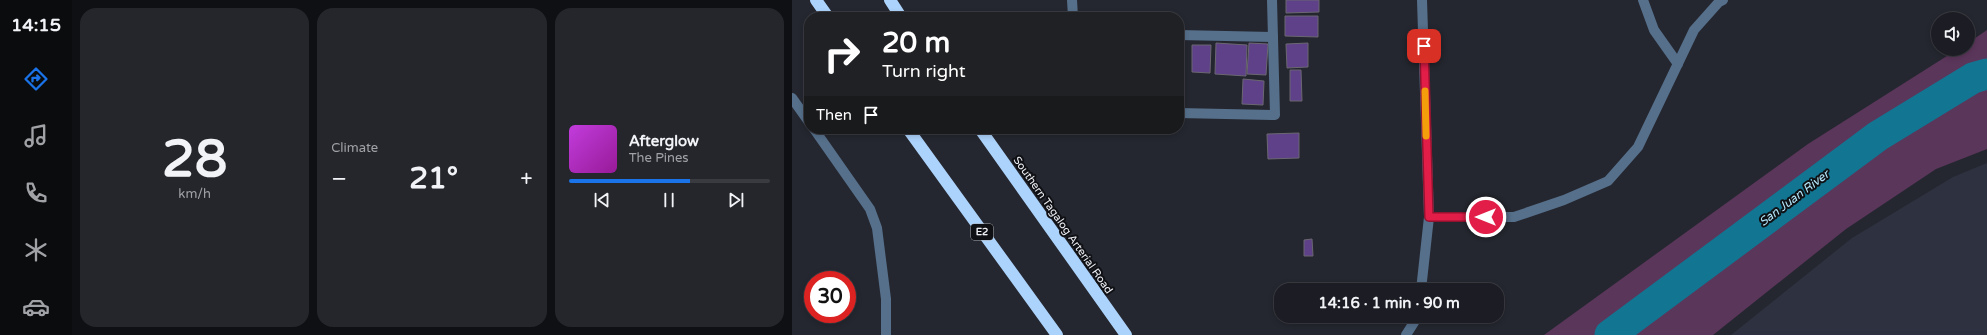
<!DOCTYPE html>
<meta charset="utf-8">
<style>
:root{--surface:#1c1d24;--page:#25262c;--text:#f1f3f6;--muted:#a0a2a6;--line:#3a3b41;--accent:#1a73e8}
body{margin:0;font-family:"Varela Round",sans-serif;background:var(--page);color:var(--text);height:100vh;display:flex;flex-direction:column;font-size:15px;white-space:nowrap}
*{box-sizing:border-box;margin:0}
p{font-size:13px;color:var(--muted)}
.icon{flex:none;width:22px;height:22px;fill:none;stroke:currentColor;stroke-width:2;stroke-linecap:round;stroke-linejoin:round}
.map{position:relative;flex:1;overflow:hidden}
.side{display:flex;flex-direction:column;gap:8px;padding:8px;background:#0f1014;width:720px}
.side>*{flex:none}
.hud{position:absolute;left:12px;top:12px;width:380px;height:122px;border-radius:16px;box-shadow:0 2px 6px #0003,0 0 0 1px var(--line);background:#202124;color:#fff;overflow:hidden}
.controls{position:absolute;left:1139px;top:12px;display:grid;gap:8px}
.controls a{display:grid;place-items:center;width:44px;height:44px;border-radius:50%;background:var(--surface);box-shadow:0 2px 6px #0003,0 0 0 1px var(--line);font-size:20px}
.speed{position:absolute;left:12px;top:271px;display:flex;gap:8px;font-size:20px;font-weight:700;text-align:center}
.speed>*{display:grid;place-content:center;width:52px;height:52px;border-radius:50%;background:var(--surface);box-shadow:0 2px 6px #0003,0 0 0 1px var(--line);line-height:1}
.speed .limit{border:6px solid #d22;background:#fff;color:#111}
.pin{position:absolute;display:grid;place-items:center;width:34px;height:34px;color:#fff;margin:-17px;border-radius:8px;box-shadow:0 2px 6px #0006}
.me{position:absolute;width:44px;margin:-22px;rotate:270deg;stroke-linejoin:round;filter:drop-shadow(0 0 3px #0008)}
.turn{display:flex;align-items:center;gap:14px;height:84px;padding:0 12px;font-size:18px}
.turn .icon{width:52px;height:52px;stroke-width:2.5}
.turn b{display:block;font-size:28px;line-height:34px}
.then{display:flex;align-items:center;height:38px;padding:0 12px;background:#0003;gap:8px;font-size:15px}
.big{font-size:30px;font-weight:700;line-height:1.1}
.side .widget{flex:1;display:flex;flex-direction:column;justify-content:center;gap:6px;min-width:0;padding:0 14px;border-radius:16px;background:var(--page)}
.side .dial{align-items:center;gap:0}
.dial b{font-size:52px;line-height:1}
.song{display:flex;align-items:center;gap:12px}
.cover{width:48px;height:48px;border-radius:6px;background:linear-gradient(135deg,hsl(290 70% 55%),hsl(300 70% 35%))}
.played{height:4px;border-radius:2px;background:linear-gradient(90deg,var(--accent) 60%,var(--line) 60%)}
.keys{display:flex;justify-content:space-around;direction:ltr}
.heat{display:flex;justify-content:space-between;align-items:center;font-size:22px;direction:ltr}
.side .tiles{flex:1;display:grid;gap:8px;grid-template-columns:repeat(3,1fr)}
.trip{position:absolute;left:482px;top:283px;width:230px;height:40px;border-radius:16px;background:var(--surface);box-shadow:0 2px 6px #0003,0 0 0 1px var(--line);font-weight:700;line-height:40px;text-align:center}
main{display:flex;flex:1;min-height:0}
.tabs{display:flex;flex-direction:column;width:72px;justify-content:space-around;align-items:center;background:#0b0c0e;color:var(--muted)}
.tabs .icon{width:28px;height:28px}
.tabs .active{color:var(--accent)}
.tabs b{font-size:18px;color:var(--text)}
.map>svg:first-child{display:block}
</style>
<main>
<nav class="tabs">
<b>14:15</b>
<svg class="icon active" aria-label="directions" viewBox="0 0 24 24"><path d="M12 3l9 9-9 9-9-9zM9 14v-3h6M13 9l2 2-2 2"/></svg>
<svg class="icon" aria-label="music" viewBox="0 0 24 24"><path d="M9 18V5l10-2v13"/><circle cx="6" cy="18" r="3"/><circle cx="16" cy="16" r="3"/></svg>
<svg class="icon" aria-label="phone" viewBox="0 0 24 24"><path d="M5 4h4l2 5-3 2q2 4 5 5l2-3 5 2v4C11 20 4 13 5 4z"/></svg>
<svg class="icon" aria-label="climate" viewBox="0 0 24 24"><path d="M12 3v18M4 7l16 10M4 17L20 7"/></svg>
<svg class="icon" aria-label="car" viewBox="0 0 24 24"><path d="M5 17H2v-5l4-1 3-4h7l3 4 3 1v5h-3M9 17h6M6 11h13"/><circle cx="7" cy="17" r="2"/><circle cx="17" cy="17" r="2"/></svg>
</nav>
<section class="side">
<div class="tiles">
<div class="widget dial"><b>28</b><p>km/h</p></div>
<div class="widget"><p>Climate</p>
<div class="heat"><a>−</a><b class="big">21°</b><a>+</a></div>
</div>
<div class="widget">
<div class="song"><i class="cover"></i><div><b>Afterglow</b><p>The Pines</p></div></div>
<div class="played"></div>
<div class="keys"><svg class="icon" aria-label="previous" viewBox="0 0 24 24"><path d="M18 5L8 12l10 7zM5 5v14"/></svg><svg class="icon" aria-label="pause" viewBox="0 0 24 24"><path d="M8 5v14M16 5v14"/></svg><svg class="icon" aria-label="next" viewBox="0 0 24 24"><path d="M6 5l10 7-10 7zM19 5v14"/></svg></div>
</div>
</div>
</section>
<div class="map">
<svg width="1195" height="335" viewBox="0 0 1195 335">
<rect width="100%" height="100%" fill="#252730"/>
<polygon fill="#2e313f" points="1195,163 1195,335 939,335 1060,238 1161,177"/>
<polygon fill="#5b365b" points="1195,30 1195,149 1144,169 1054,229 921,335 752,335 1016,144 1166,49 1176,49 1176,43"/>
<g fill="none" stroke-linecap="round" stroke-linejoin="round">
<polyline stroke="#127591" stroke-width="31" points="818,335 1086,136 1181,78 1195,74"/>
</g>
<g fill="#5e4189" stroke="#6b6771">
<polygon points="494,0 527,0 527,12 494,13"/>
<polygon points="493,16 526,16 526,37 493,36"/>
<polygon points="424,43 455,45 454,76 423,74"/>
<polygon points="457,43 476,44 474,75 455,74"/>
<polygon points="516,43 516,67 495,68 494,44"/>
<polygon points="400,45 419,45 418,73 400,72"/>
<polygon points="498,70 509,70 510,101 498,101"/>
<polygon points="451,79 472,81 471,105 450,104"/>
<polygon points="507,133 507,158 476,159 475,134"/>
<polygon points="520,239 521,256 512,256 512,240"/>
</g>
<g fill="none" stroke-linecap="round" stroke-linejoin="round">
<g stroke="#56708b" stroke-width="10">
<polyline points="280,0 281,17"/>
<polyline points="851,0 862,30 886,64"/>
<polyline points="387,35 481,37"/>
<polyline points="0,98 17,122"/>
<polyline points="387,113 483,115 480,0"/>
<polyline points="22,129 78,209 85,228 94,299 94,335"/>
<polyline points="637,217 722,217 772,200 816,181 846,147 902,30 927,2 931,0"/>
<polyline points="629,290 637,217 630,0"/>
<polyline points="614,335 626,316"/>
</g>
<g stroke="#acd3fb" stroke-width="12">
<polyline points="24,0 36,17"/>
<polyline points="98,0 109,17"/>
<polyline points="116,129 265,335"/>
<polyline points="188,129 334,335"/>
</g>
</g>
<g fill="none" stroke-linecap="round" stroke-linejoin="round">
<g stroke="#92132f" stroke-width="10">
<polyline id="route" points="632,46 637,217 694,217"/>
</g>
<use href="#route" stroke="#e11d48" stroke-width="7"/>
<polyline stroke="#f59e0b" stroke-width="7" points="633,91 634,136"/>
</g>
<g text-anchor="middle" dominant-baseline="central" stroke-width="4" stroke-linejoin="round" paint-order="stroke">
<rect fill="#0f1014" stroke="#aaacb2" stroke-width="1" x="179" y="224" width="22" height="16" rx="3"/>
<g font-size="10" font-weight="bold" fill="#edeff5">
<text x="190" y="232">E2</text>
</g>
<g font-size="11" fill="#edeff5" stroke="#0f1014">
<text transform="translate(271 225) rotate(55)">Southern Tagalog Arterial Road</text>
</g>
<g font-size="12" font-style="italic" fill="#b6e9fd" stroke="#0f1014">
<text transform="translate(1002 198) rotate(-37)">San Juan River</text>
</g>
</g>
</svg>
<div class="controls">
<a><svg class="icon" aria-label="sound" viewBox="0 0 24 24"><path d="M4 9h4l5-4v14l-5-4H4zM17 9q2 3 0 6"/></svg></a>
</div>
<div class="speed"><div class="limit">30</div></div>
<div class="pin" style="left:632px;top:46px;background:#d93025"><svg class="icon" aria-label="arrive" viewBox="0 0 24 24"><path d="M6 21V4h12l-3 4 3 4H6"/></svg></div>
<svg class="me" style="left:694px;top:217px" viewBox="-20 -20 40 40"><circle r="17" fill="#e11d48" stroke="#fff" stroke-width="3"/><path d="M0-11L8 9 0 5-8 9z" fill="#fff"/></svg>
<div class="trip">14:16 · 1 min · 90 m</div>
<div class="hud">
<div class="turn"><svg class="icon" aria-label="right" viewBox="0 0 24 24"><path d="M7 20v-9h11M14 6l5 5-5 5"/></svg><div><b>20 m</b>Turn right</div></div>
<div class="then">Then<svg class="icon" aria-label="arrive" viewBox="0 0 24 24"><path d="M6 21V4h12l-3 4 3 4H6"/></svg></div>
</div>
</div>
</main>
